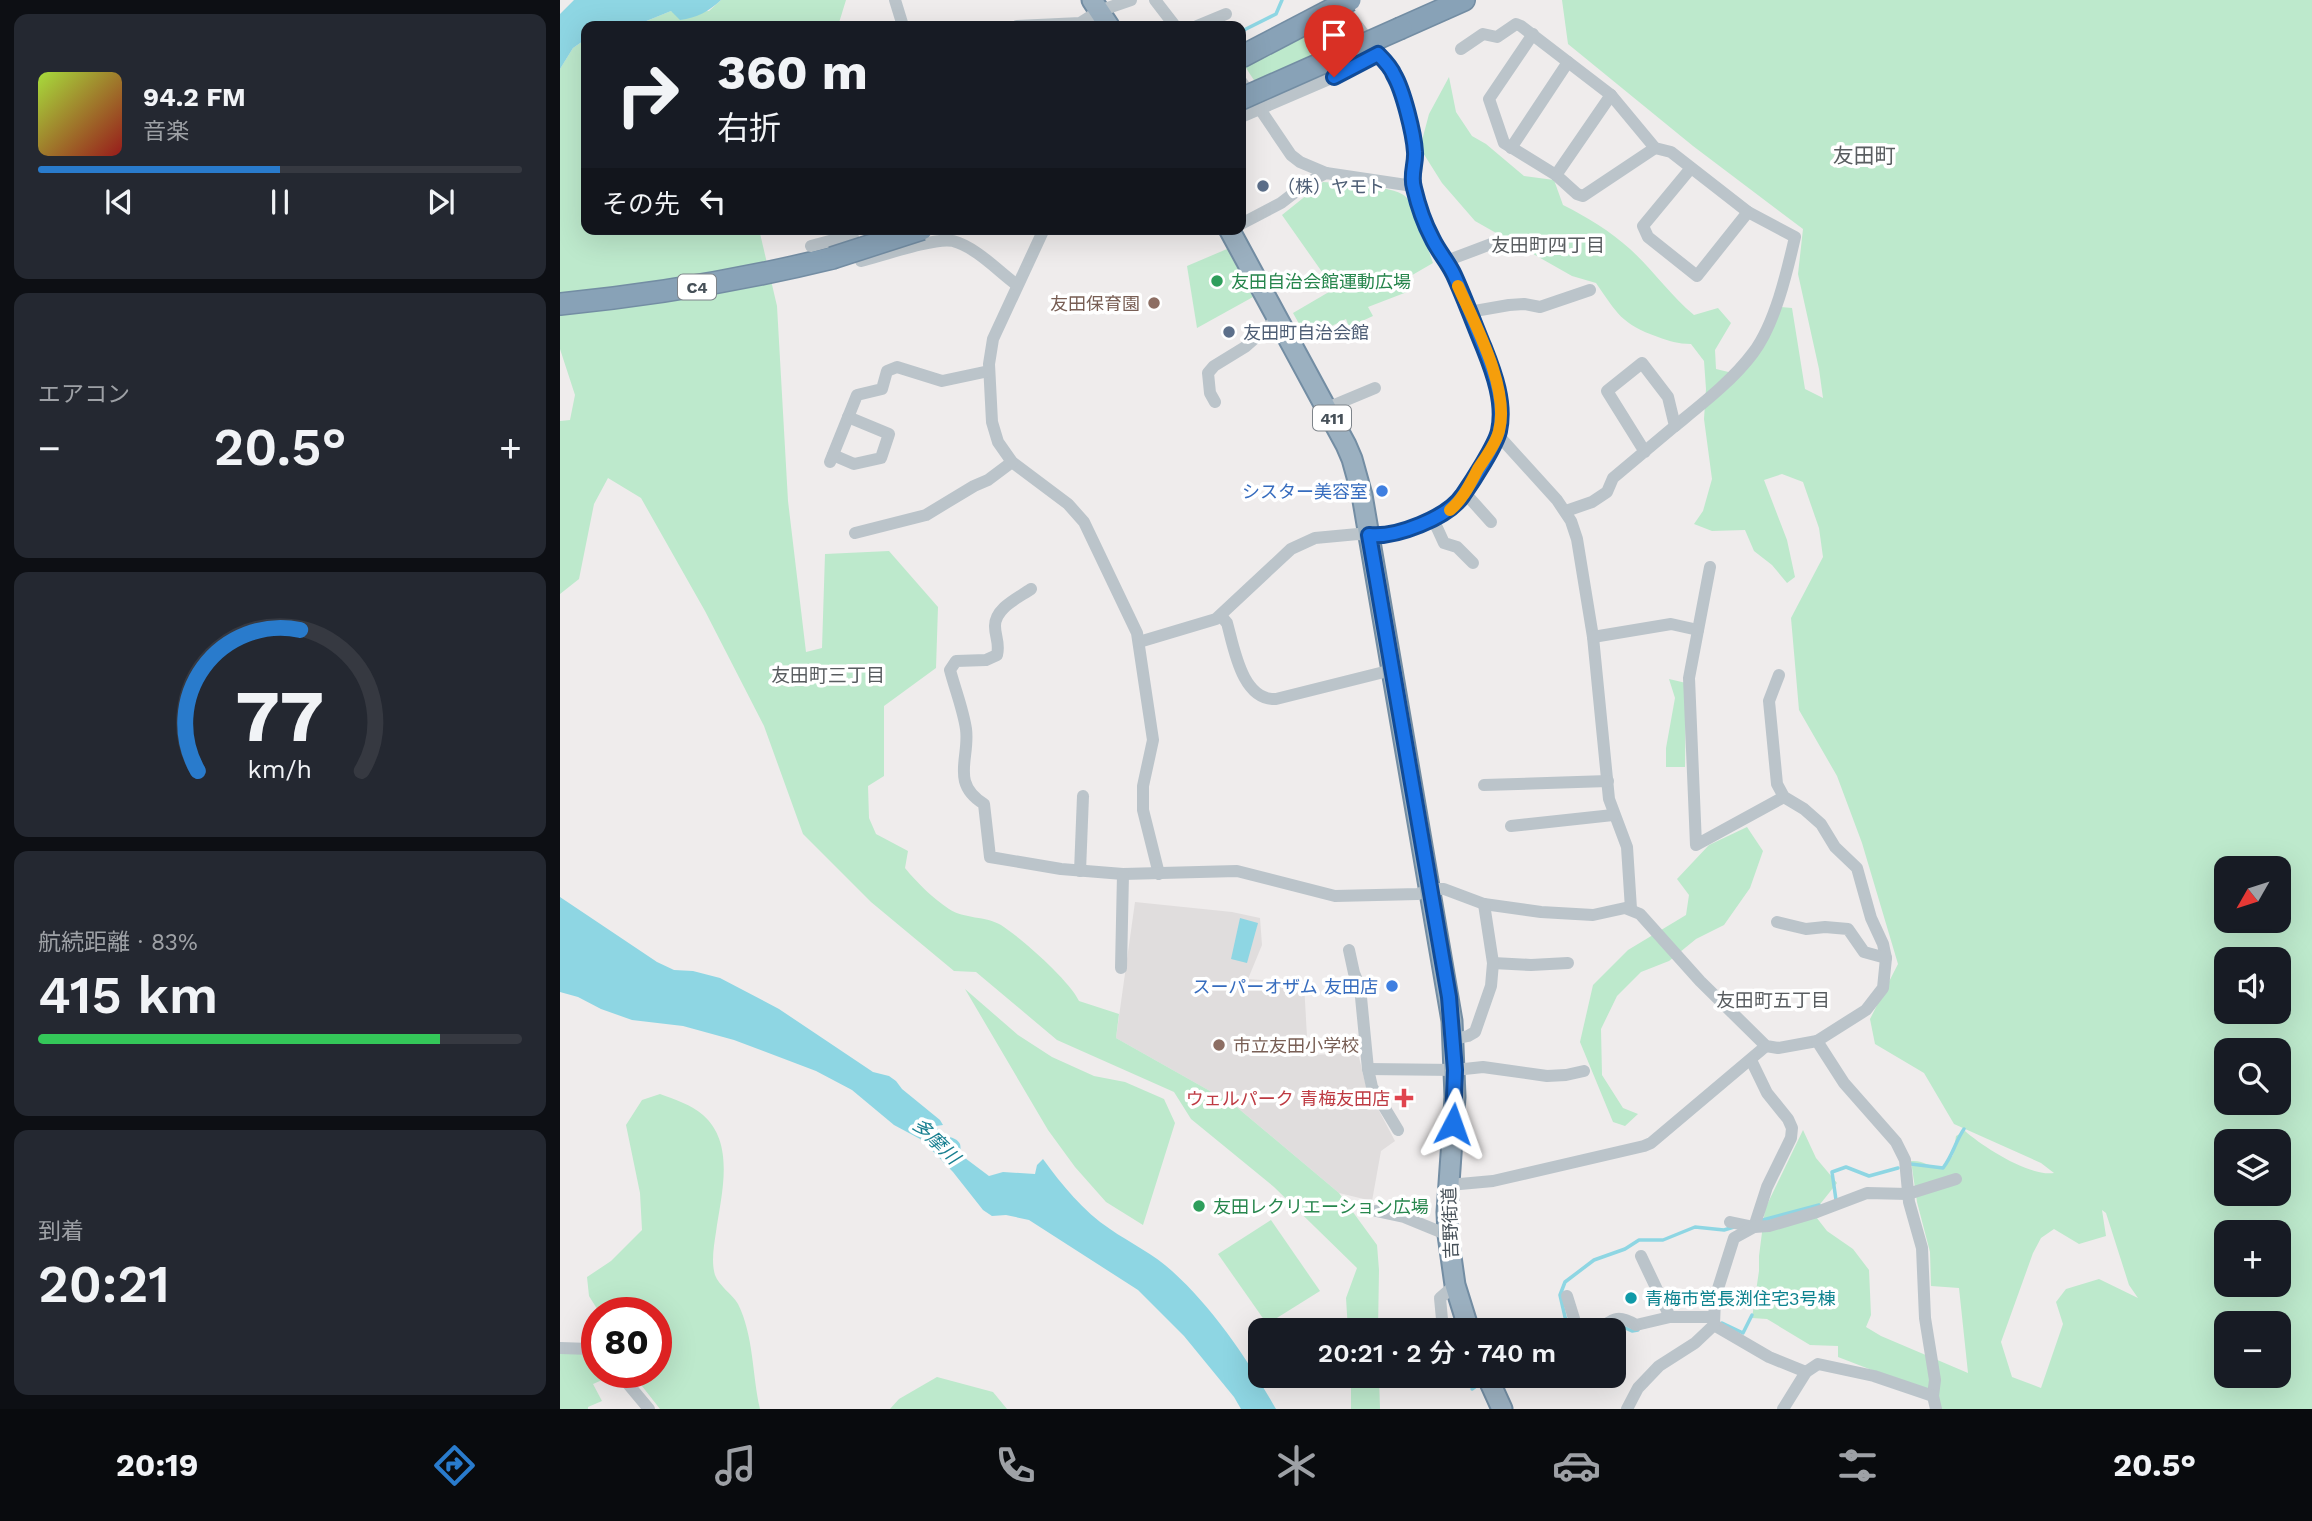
<!DOCTYPE html>
<html lang="ja">
<meta charset="utf-8">
<style>
:root{--surface:#171b24;--page:#242831;--text:#f1f3f6;--muted:#9ea1a6;--line:#363941;--accent:#297bcc}
body{margin:0;font-family:"Work Sans","Noto Sans JP",sans-serif;background:var(--page);color:var(--text);height:100vh;display:flex;flex-direction:column;font-size:26px;white-space:nowrap}
*{box-sizing:border-box;margin:0}
p{font-size:23px;color:var(--muted)}
.icon{flex:none;width:38px;height:38px;fill:none;stroke:currentColor;stroke-width:2;stroke-linecap:round;stroke-linejoin:round}
.map{position:relative;flex:1;overflow:hidden}
.drawer{display:flex;flex-direction:column;gap:14px;padding:14px;background:#0d0f14;width:560px}
.drawer>*{flex:none}
.top-card{position:absolute;left:21px;top:21px;width:665px;height:214px;border-radius:14px;box-shadow:0 7px 28px #0002;background:#171b24;color:var(--text);overflow:hidden}
.needle{width:46px;rotate:231deg}
.buttons{position:absolute;left:1654px;top:856px;display:grid;gap:14px}
.buttons a{display:grid;place-items:center;width:77px;height:77px;border-radius:14px;background:var(--surface);box-shadow:0 7px 28px #0002;font-size:35px}
.speed{position:absolute;left:21px;top:1297px;display:flex;gap:14px;font-size:35px;font-weight:700;text-align:center}
.speed>*{display:grid;place-content:center;width:91px;height:91px;border-radius:50%;background:var(--surface);box-shadow:0 7px 28px #0002;line-height:1}
.speed .limit{border:10px solid #d22;background:#fff;color:#111}
.pin{position:absolute;display:grid;place-items:center;width:60px;height:60px;color:#fff;margin:-72px -30px;border-radius:50% 50% 50% 0;rotate:-45deg;box-shadow:0 0 7px #0007}
.pin .icon{rotate:45deg}
.me{position:absolute;width:77px;margin:-38px;rotate:4deg;stroke-linejoin:round;filter:drop-shadow(0 0 5px #0008)}
.turn{display:flex;align-items:center;gap:24px;height:147px;padding:0 21px;font-size:32px}
.turn .icon{width:91px;height:91px;stroke-width:2.5}
.turn b{display:block;font-size:49px;line-height:60px}
.then{display:flex;align-items:center;height:66px;padding:0 21px;background:#0003;gap:14px;font-size:26px}
.big{font-size:52px;font-weight:600;line-height:1.1}
.drawer .card{flex:1;display:flex;flex-direction:column;justify-content:center;gap:10px;min-width:0;padding:0 24px;border-radius:14px;background:var(--page)}
.drawer .dial{align-items:center;gap:0}
.dial svg{height:182px;overflow:visible;fill:none;stroke:var(--line);stroke-width:7;stroke-linecap:round;text-anchor:middle}
.dial text{fill:var(--text);stroke:none}
.song{display:flex;align-items:center;gap:21px}
.cover{width:84px;height:84px;border-radius:10px;background:linear-gradient(135deg,hsl(80 70% 55%),hsl(0 70% 35%))}
.played{height:7px;border-radius:4px;background:linear-gradient(90deg,var(--accent) 50%,var(--line) 50%)}
.keys{display:flex;justify-content:space-around;direction:ltr}
.heat{display:flex;justify-content:space-between;align-items:center;font-size:38px;direction:ltr}
.charge{height:10px;border-radius:5px;background:linear-gradient(90deg,#34c759 83%,var(--line) 0)}
.trip{position:absolute;left:688px;top:1318px;width:378px;height:70px;border-radius:14px;background:var(--surface);box-shadow:0 7px 28px #0002;font-weight:600;line-height:70px;text-align:center}
.dock{display:flex;height:112px;justify-content:space-around;align-items:center;background:#090b0e;color:var(--muted)}
.dock .icon{width:49px;height:49px}
.dock .on{color:var(--accent)}
.dock b{font-size:32px;color:var(--text)}
main{display:flex;flex:1;min-height:0}
.map>svg:first-child{display:block}
</style>
<main>
<section class="drawer">
<div class="card">
<div class="song"><i class="cover"></i><div><b>94.2 FM</b><p>音楽</p></div></div>
<div class="played"></div>
<div class="keys"><svg class="icon" aria-label="previous" viewBox="0 0 24 24"><path d="M18 5L8 12l10 7zM5 5v14"/></svg><svg class="icon" aria-label="pause" viewBox="0 0 24 24"><path d="M8 5v14M16 5v14"/></svg><svg class="icon" aria-label="next" viewBox="0 0 24 24"><path d="M6 5l10 7-10 7zM19 5v14"/></svg></div>
</div>
<div class="card"><p>エアコン</p>
<div class="heat"><a>−</a><b class="big">20.5°</b><a>+</a></div>
</div>
<div class="card dial"><svg viewBox="0 0 100 80">
<path d="M14 69A42 42 0 1 1 86 69"/>
<path d="M14 69A42 42 0 0 1 59 7" stroke="#297bcc"/>
<text x="50" y="56" font-size="32" font-weight="700">77</text>
<text x="50" y="72" font-size="11">km/h</text>
</svg></div>
<div class="card"><p>航続距離 · 83%</p><b class="big">415 km</b><div class="charge"></div></div>
<div class="card"><p>到着</p><b class="big">20:21</b></div>
</section>
<div class="map">
<svg width="1752" height="1409" viewBox="0 0 1752 1409">
<rect width="100%" height="100%" fill="#efecec"/>
<polygon fill="#e0dddd" points="575,902 672,912 700,918 702,945 688,979 744,983 748,1055 798,1053 806,1086 835,1141 821,1151 812,1201 779,1193 673,1104 556,1038"/>
<g fill="#bde9cc" fill-rule="evenodd">
<polygon points="161,0 286,0 278,26 65,26 79,24 111,11 116,13 149,11"/>
<path d="M1002,0h750v1409h-378l-5,-17 -91,-35v-11l-28,-1 -43,-26 -15,-1 7,-47v-15l6,-47 38,-79 13,28 21,25 -24,30 14,18 26,18 16,21 2,45 -5,12 15,9 87,37 -9,-85 -28,-2 -1,-34 -13,-50 -6,-41c13,-1 19,7 32,7l10,-13 3,-19 9,-5c18,16 65,46 89,42l-13,-10 -87,-39 -30,-51 -49,-29 -5,-25 28,-55 -36,-121 -25,-67 -38,-66 -8,-92 32,-61 -4,-29 -16,-46 -21,-8 -18,6 23,60 8,37 -8,6 -15,-18 -18,-14 -9,-21 -33,1 -18,-7 9,-13 9,-32 -8,-60 2,-30 -2,-28 -13,-17c-13,0 -22,-3 -33,-7 -37,-13 -41,-24 -62,-54l-24,-7 -97,-55 -33,-38 -22,-35 9,-34 20,-37 7,35 16,24 14,8 38,32 30,4 9,25c24,12 47,26 67,44 23,21 40,46 64,66l24,-7 13,15 -16,27 1,19 25,6 40,-68 11,1 13,81 18,9 -4,-29 -21,-95 5,-45 -110,-83 -125,-102zM1666,868h52v52h-52zM1666,959h52v53h-52zM1666,1050h52v52h-52zM1666,1141h52v53h-52zM1542,1210l4,3 23,72 9,13 -39,-19 -33,10 -10,13 7,22 -22,64 -29,-11 -11,-35 32,-89 8,-15 13,-9 25,15 27,-8zM1666,1232h52v52h-52zM1666,1323h52v53h-52z"/>
<polygon points="746,29 774,69 707,100 684,65"/>
<path d="M26,39v190h173l18,77 11,195 18,151 16,-4 3,-94 64,-3 49,56 -2,61 -52,38v70l-16,10 1,32 7,16 32,17 -3,17c13,16 28,30 44,41 15,10 37,7 52,16 20,13 68,55 78,76l40,13 -3,24 117,66 106,89 38,52 2,25 -1,60h-30l-2,-32 11,-30 -83,-81 -83,-68 -17,-27 -117,-52 -81,-68 -22,-1 -83,-69 -68,-68 -39,-108 -59,-115 -64,-113 -33,-20 -14,26 -15,75 -19,15v-173l10,-1 5,-25 -15,-46v-280l13,-21z"/>
<path d="M763,182c19,2 68,3 82,14 12,11 22,51 28,67l-31,18 5,11 -39,15 5,9 -24,11 -3,-8 -39,19 -14,-25 41,-24 -52,-74z"/>
<polygon points="667,249 693,297 637,328 627,266"/>
<polygon points="1109,679 1126,683 1125,767 1106,767 1106,748 1115,698"/>
<polygon points="1187,827 1203,851 1190,888 1164,925 1136,939 1109,961 1081,972 1057,996 1041,1029 1042,1075 1063,1108 1078,1114 1065,1126 1053,1122 1020,1042 1033,985 1068,950 1126,915 1129,895 1117,879 1149,845"/>
<polygon points="405,989 458,1035 492,1057 534,1076 565,1082 604,1099 615,1123 583,1225 546,1202 515,1167 488,1130"/>
<path d="M100,1094c14,5 32,11 43,21 33,29 18,80 13,117 -2,13 -5,30 -1,43 4,11 17,19 23,29 16,32 14,71 22,105h-100l-29,-37h25v-60h-57l-10,-16 -2,-19 24,-16 31,-31 -2,-37 -14,-68 16,-25z"/>
<polygon points="711,1220 760,1291 707,1324 658,1254"/>
<polygon points="0,1353 37,1355 37,1372 54,1372 56,1374 33,1384 42,1401 28,1407 28,1409 0,1409"/>
<polygon points="791,1376 819,1376 820,1409 791,1409"/>
<polygon points="377,1377 433,1392 447,1409 330,1409 339,1399"/>
</g>
<g fill="#8ed6e3">
<path d="M14,0h147c-12,11 -24,18 -41,20l-9,-9 -32,13 -14,2h-39v13l-13,9 -13,21v-55z"/>
<path d="M0,897l97,65 17,8 19,1 27,7 59,31 94,63 16,4 7,5 6,8 38,31 3,5 -7,1c6,13 20,9 24,18 1,3 0,8 1,11l28,21 14,-4 32,2 2,-9 6,-6c19,26 40,52 67,70 20,14 44,25 62,42 42,38 76,89 104,138h-35l-7,-12 -50,-61 -46,-46 -109,-70 -23,-5 -14,1 -9,-6 -30,-38 -31,-32 -28,-15 -42,-35 -36,-19 -82,-31 -51,-14 -51,-6 -31,-11 -23,-12 -18,-5z"/>
<polygon points="680,918 698,923 687,963 671,959"/>
</g>
<g fill="none" stroke-linecap="round" stroke-linejoin="round">
<g stroke="#8ed6e3" stroke-width="3.5">
<polyline points="672,26 677,26"/>
<polyline points="681,28 684,30 716,14 722,0"/>
<path d="M1351,1164l32,4c10,-13 12,-26 21,-39"/>
<polyline points="1276,1200 1272,1172 1286,1167 1309,1176 1338,1168"/>
<polyline points="1199,1221 1259,1205"/>
<polyline points="1162,1323 1183,1333 1192,1315"/>
<polyline points="1008,1330 1000,1295 1005,1282 1034,1260 1065,1249 1079,1240 1103,1240 1135,1227 1164,1230 1174,1227"/>
<polyline points="1049,1330 1061,1326 1072,1331 1078,1330"/>
<polyline points="912,1389 923,1381"/>
</g>
<g stroke="#738da3" stroke-width="23">
<g id="trunk">
<polyline points="532,0 549,26"/>
<polyline points="669,229 786,445 792,459 802,495 892,1021 895,1097 887,1212 888,1235 895,1285 909,1330"/>
<polyline points="927,1376 942,1409"/>
</g>
</g>
<g stroke="#738da3" stroke-width="24">
<g id="motorway">
<polyline points="841,28 904,0"/>
<path d="M0,304c92,-9 182,-24 272,-46"/>
</g>
</g>
<g stroke="#bbc4ca" stroke-width="12">
<polyline points="335,0 343,26"/>
<polyline points="595,0 615,26"/>
<polyline points="457,26 520,23 539,11 571,0"/>
<polyline points="637,26 666,14"/>
<polyline points="973,34 929,99 944,143 996,175 1017,194 1023,196 1095,148"/>
<path d="M901,49l22,-15 14,3 19,-13 5,2 90,69 44,53 16,4 77,60 47,25c-8,35 -20,87 -42,116 -20,27 -51,51 -78,73"/>
<polyline points="681,81 731,155 740,162 766,173"/>
<polyline points="681,117 774,77 818,54"/>
<polyline points="951,148 1008,62"/>
<polyline points="1131,168 1083,226 1088,237 1137,276 1188,212"/>
<polyline points="996,175 1051,95"/>
<polyline points="681,224 721,203 747,183 766,173 853,186"/>
<polyline points="406,229 411,229"/>
<polyline points="484,229 433,339 429,364 432,422 438,442 452,462 508,504 524,522 577,633 593,740 583,786 583,810 599,874"/>
<path d="M251,246l41,-11 9,26c20,-5 74,-24 92,-20 23,6 45,30 64,44"/>
<polyline points="886,261 931,244"/>
<polyline points="909,312 949,305 964,304 980,307 1030,290"/>
<polyline points="655,402 650,393 648,373 654,366 685,347 718,318"/>
<polyline points="767,408 815,388"/>
<polyline points="938,435 997,500 1011,521 1017,539 1033,637 1049,799 1067,847 1071,909"/>
<polyline points="273,455 294,464 321,458 329,434 288,417"/>
<polyline points="270,462 297,395 322,389 327,371 337,367 382,381 429,371"/>
<polyline points="905,493 931,522"/>
<polyline points="1006,511 1032,502 1047,492 1053,478 1115,426 1108,397 1082,363 1047,391 1085,452"/>
<polyline points="873,519 884,543 897,547 913,563"/>
<polyline points="295,533 366,515 414,486 428,480 452,462"/>
<polyline points="1150,567 1129,678 1136,845 1224,797"/>
<path d="M471,589c-13,9 -36,19 -36,37 0,11 5,17 2,29l-11,5 -30,1 -6,9c5,19 13,39 16,59 4,29 -16,54 18,75l6,53 71,12 62,5 114,-3 98,25 83,-2 12,-5h14l40,15 57,8 52,3 32,-7 15,6 60,67 66,65 12,2 39,-7 27,42 52,59 9,18 4,42 13,46 3,70 10,62 -2,16 3,13"/>
<path d="M661,616l6,7c7,25 15,78 49,76l116,-29"/>
<polyline points="1033,637 1111,624 1138,630"/>
<polyline points="579,642 656,619 731,549 755,538 798,534 820,536 834,533 888,511 905,493 938,435 940,428 939,397 932,370 893,272 871,237 853,186 852,175 855,152 841,92 834,73 778,1"/>
<polyline points="1219,675 1209,701 1217,784 1224,797 1244,809 1261,824 1275,847 1297,868 1311,918 1323,944 1326,958 1323,988 1306,1010 1257,1041"/>
<polyline points="924,785 1048,781"/>
<polyline points="951,826 1053,815"/>
<polyline points="520,871 523,796"/>
<polyline points="1217,922 1246,929 1265,927 1288,929 1304,952 1326,958"/>
<polyline points="789,950 794,973 800,987 808,1069 812,1087 838,1130"/>
<polyline points="933,963 971,965 1008,963"/>
<polyline points="561,968 563,874"/>
<polyline points="894,1039 908,1036 915,1032 931,986 933,963 924,904"/>
<polyline points="808,1069 895,1070 923,1067 987,1076 1006,1075 1024,1071"/>
<polyline points="889,1185 933,1181 1084,1146 1091,1143 1206,1046"/>
<polyline points="816,1211 844,1217 888,1235"/>
<polyline points="1170,1222 1194,1227 1207,1187 1231,1138 1232,1128 1228,1119 1207,1093 1191,1060"/>
<polyline points="1081,1256 1110,1317"/>
<path d="M1007,1296l9,29c6,1 12,2 17,2 21,0 17,-17 43,-2l34,-8h44"/>
<polyline points="1154,1325 1209,1357 1246,1372"/>
<polyline points="883,1330 880,1298 895,1285"/>
<polyline points="0,1348 30,1349 37,1352"/>
<polyline points="58,1372 89,1409"/>
<polyline points="1067,1409 1078,1388 1099,1366 1135,1343 1154,1325 1155,1298 1174,1238 1194,1227 1209,1226 1257,1212 1307,1193 1348,1194 1396,1179"/>
<polyline points="1223,1409 1246,1372 1258,1364 1314,1376 1373,1396"/>
</g>
<use href="#trunk" stroke="#9bb0c0" stroke-width="19"/>
<use href="#motorway" stroke="#88a2b7" stroke-width="21"/>
<g stroke="#738da3" stroke-width="24" stroke-linecap="butt">
<g id="motorway-bridge">
<polyline points="681,57 790,0"/>
<polyline points="681,99 841,28"/>
<polyline points="272,258 362,229"/>
</g>
</g>
<use href="#motorway-bridge" stroke="#88a2b7" stroke-width="21"/>
</g>
<g fill="none" stroke-linecap="round" stroke-linejoin="round">
<g stroke="#114b97" stroke-width="18">
<path id="route" d="M774,77l44,-23c6,6 13,13 16,21 9,15 20,59 21,77 1,12 -5,23 -1,36 4,17 10,35 18,50 6,13 16,24 22,37 11,24 20,49 30,73 10,25 21,55 15,83 -3,14 -27,51 -36,64 -15,23 -68,43 -94,40l80,462 6,73 -2,54"/>
</g>
<use href="#route" stroke="#1a73e8" stroke-width="12"/>
<path stroke="#f59e0b" stroke-width="12" d="M890,510c13,-11 20,-26 28,-41 7,-11 18,-25 21,-38 11,-42 -24,-107 -41,-145"/>
</g>
<g fill="#5c6f8a" stroke="#fff" stroke-width="2.5">
<circle cx="703" cy="186" r="7"/>
<circle cx="669" cy="332" r="7"/>
</g>
<g fill="#2e9e5b" stroke="#fff" stroke-width="2.5">
<circle cx="657" cy="281" r="7"/>
<circle cx="639" cy="1206" r="7"/>
</g>
<g fill="#8d6e63" stroke="#fff" stroke-width="2.5">
<circle cx="594" cy="303" r="7"/>
<circle cx="659" cy="1045" r="7"/>
</g>
<g fill="#3f7fe0" stroke="#fff" stroke-width="2.5">
<circle cx="822" cy="491" r="7"/>
<circle cx="832" cy="986" r="7"/>
</g>
<path fill="#e0444e" stroke="#fff" stroke-width="2.5" d="M840.5 1087.5h7v7h7v7h-7v7h-7v-7h-7v-7h7z"/>
<circle fill="#0f9aa8" stroke="#fff" stroke-width="2.5" cx="1071" cy="1298" r="7"/>
<g text-anchor="middle" dominant-baseline="central" stroke-width="7" stroke-linejoin="round" paint-order="stroke">
<g fill="#fff" stroke="#7e848a" stroke-width="2">
<rect x="118" y="274.5" width="38" height="25" rx="5"/>
<rect x="753" y="405.5" width="38" height="25" rx="5"/>
</g>
<g font-size="16" font-weight="bold" fill="#465058">
<text x="137" y="287">C4</text>
<text x="772" y="418">411</text>
</g>
<g font-size="18" fill="#4e5e75" stroke="#fff" text-anchor="start">
<text x="717" y="186">（株）ヤモト</text>
<text x="683" y="332">友田町自治会館</text>
</g>
<g font-size="18" fill="#27864d" stroke="#fff" text-anchor="start">
<text x="671" y="281">友田自治会館運動広場</text>
<text x="653" y="1206">友田レクリエーション広場</text>
</g>
<g font-size="18" fill="#785e54" stroke="#fff" text-anchor="end">
<text x="580" y="303">友田保育園</text>
<text x="673" y="1045" text-anchor="start">市立友田小学校</text>
</g>
<g font-size="18" fill="#366cbe" stroke="#fff" text-anchor="end">
<text x="808" y="491">シスター美容室</text>
<text x="818" y="986">スーパーオザム 友田店</text>
</g>
<g font-size="18" fill="#be3a42" stroke="#fff" text-anchor="end">
<text x="830" y="1098">ウェルパーク 青梅友田店</text>
</g>
<g font-size="18" fill="#465058" stroke="#fff">
<text transform="translate(890 1223) rotate(-92)">吉野街道</text>
</g>
<g font-size="18" fill="#0d838f" stroke="#fff" text-anchor="start">
<text x="1085" y="1298">青梅市営長渕住宅3号棟</text>
</g>
<g font-size="19" fill="#595d60" stroke="#fff">
<text x="988" y="245">友田町四丁目</text>
<text x="268" y="675">友田町三丁目</text>
<text x="1213" y="1000">友田町五丁目</text>
</g>
<g font-size="19" font-style="italic" fill="#198091" stroke="#fff">
<text transform="translate(376 1141) rotate(44)">多摩川</text>
</g>
<g font-size="21" fill="#595d60" stroke="#fff">
<text x="1304" y="155">友田町</text>
</g>
</g>
</svg>
<div class="buttons">
<a><svg class="needle" viewBox="-14 -14 28 28"><path d="M0-13l5 13h-10z" fill="#e53935"/><path d="M0 13l5-13h-10z" fill="#9ea1a6"/></svg></a>
<a><svg class="icon" aria-label="sound" viewBox="0 0 24 24"><path d="M4 9h4l5-4v14l-5-4H4zM17 9q2 3 0 6"/></svg></a>
<a><svg class="icon" aria-label="search" viewBox="0 0 24 24"><circle cx="10" cy="10" r="6"/><path d="M15 15l6 6"/></svg></a>
<a><svg class="icon" aria-label="layers" viewBox="0 0 24 24"><path d="M12 4l9 5-9 5-9-5zM3 14l9 5 9-5"/></svg></a>
<a>+</a>
<a>−</a>
</div>
<div class="speed"><div class="limit">80</div></div>
<div class="pin" style="left:774px;top:77px;background:#d93025"><svg class="icon" aria-label="arrive" viewBox="0 0 24 24"><path d="M6 21V4h12l-3 4 3 4H6"/></svg></div>
<svg class="me" style="left:893px;top:1124px" viewBox="-20 -20 40 40"><path d="M0-17L14 15 0 8-14 15z" fill="#1a73e8" stroke="#fff" stroke-width="4"/></svg>
<div class="trip">20:21 · 2 分 · 740 m</div>
<div class="top-card">
<div class="turn"><svg class="icon" aria-label="right" viewBox="0 0 24 24"><path d="M7 20v-9h11M14 6l5 5-5 5"/></svg><div><b>360 m</b>右折</div></div>
<div class="then">その先<svg class="icon" aria-label="left" viewBox="0 0 24 24"><path d="M17 20v-9H6M10 6l-5 5 5 5"/></svg></div>
</div>
</div>
</main>
<nav class="dock">
<b>20:19</b>
<svg class="icon on" aria-label="directions" viewBox="0 0 24 24"><path d="M12 3l9 9-9 9-9-9zM9 14v-3h6M13 9l2 2-2 2"/></svg>
<svg class="icon" aria-label="music" viewBox="0 0 24 24"><path d="M9 18V5l10-2v13"/><circle cx="6" cy="18" r="3"/><circle cx="16" cy="16" r="3"/></svg>
<svg class="icon" aria-label="phone" viewBox="0 0 24 24"><path d="M5 4h4l2 5-3 2q2 4 5 5l2-3 5 2v4C11 20 4 13 5 4z"/></svg>
<svg class="icon" aria-label="climate" viewBox="0 0 24 24"><path d="M12 3v18M4 7l16 10M4 17L20 7"/></svg>
<svg class="icon" aria-label="car" viewBox="0 0 24 24"><path d="M5 17H2v-5l4-1 3-4h7l3 4 3 1v5h-3M9 17h6M6 11h13"/><circle cx="7" cy="17" r="2"/><circle cx="17" cy="17" r="2"/></svg>
<svg class="icon" aria-label="filters" viewBox="0 0 24 24"><path d="M4 7h16M4 17h16"/><circle cx="9" cy="7" r="2"/><circle cx="15" cy="17" r="2"/></svg>
<b>20.5°</b>
</nav>
